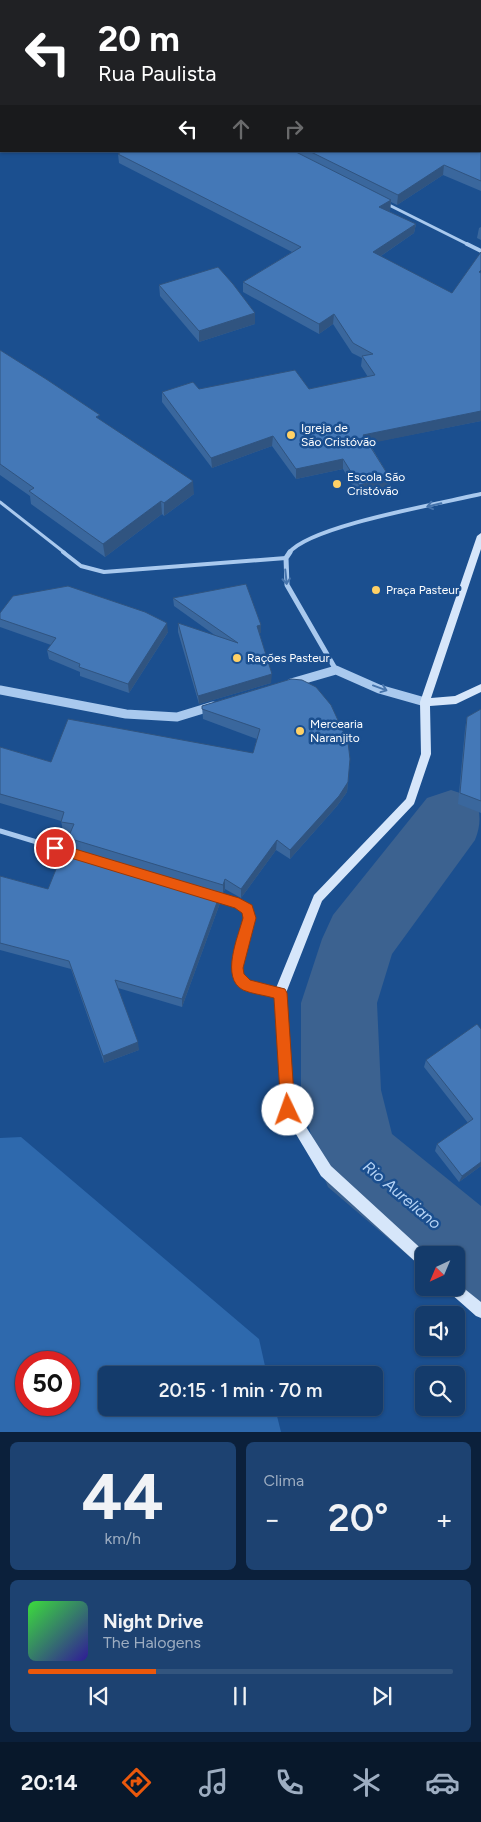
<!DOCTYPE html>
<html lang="pt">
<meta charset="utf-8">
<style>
:root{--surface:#143b6b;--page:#1d4271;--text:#f1f3f6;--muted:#9dadc1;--line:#33557e;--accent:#ea580c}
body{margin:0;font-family:Figtree,sans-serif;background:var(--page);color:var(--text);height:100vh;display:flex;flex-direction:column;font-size:19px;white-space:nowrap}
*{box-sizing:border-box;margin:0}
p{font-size:16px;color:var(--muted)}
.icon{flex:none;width:28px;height:28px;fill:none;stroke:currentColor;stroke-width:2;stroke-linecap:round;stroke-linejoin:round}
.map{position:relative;height:1432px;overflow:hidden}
.panel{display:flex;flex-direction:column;gap:10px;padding:10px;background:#0b203b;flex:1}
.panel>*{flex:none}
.top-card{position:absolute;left:0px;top:0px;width:481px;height:152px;box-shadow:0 1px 4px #0004,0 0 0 1px var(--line);background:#202124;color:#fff;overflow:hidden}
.needle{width:32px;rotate:224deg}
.buttons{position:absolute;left:415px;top:1246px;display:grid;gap:10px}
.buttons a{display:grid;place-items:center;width:50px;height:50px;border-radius:8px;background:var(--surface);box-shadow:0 1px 4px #0004,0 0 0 1px var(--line);font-size:25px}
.speed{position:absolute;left:15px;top:1351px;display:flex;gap:10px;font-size:25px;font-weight:700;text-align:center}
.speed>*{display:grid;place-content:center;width:65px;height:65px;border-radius:50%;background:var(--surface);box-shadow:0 1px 4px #0004,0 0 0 1px var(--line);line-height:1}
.speed .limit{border:8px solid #d22;background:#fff;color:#111}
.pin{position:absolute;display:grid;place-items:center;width:42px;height:42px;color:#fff;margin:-21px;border:2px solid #fff;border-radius:50%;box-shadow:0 1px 5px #0007}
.me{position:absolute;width:55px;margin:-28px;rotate:357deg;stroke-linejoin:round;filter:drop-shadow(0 0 4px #0008)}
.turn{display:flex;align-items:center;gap:18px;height:105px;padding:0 15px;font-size:22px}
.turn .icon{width:65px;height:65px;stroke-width:2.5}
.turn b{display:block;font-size:35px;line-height:42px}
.lanes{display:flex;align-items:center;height:48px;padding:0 15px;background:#0003;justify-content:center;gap:25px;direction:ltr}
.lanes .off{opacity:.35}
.big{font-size:38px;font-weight:600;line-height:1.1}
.panel .card{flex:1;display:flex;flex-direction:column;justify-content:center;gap:8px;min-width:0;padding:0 18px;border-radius:8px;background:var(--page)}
.panel .dial{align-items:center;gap:0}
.dial b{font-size:65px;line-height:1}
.song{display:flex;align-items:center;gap:15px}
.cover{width:60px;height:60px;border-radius:8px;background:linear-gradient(135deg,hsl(120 70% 55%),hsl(250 70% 35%))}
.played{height:5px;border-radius:2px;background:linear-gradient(90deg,var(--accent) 30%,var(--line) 30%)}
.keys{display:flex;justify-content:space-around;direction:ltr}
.heat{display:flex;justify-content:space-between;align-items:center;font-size:28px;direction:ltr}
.panel .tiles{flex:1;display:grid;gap:10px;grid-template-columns:1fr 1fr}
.card:last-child{grid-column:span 2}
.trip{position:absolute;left:98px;top:1366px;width:285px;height:50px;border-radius:8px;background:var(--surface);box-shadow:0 1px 4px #0004,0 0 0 1px var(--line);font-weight:600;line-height:50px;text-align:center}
.dock{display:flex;height:80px;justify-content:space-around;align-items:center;background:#08182b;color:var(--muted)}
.dock .icon{width:35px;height:35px}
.dock .on{color:var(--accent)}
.dock b{font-size:22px;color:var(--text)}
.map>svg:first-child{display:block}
</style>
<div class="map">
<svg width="481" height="1432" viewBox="0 0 481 1432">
<rect width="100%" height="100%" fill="#1b4f8f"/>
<path fill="#2e69ad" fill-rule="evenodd" d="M21,1137l238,202 8,36h-161v33h169l6,24h-281v-294zM26,1362h43v43h-43z"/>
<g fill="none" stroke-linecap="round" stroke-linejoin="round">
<path fill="#3c6290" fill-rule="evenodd" d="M451,790l24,8c6,15 6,27 0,42l-83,114 -15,49 4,87 11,44 89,72v98l-31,-12 -4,-4h10v-33h-32v14l-96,-82 -12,-29 -15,-68v-87l21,-64 11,-24 94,-117z"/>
<polyline stroke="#a9c9ee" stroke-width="3" points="0,502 65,553"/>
<polyline stroke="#a9c9ee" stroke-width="4" points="63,552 81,566 104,572 286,558"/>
<polyline stroke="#a9c9ee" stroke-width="3" points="385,203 469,245"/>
<g stroke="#a9c9ee" stroke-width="4">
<polyline points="467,244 481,251"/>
<path d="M289,553c20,-27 154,-50 192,-59"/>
</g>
<g stroke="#a9c9ee" stroke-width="5">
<polyline points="290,552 286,558 287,585 336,670"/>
<polyline points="0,831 70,852"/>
<polyline points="214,896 239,904 247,909 249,918 243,942"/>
</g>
<path stroke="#a9c9ee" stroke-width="6" d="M244,941c-12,46 -7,42 36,52"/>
<g stroke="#a9c9ee" stroke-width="9">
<polyline points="291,683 336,670 379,689 425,702"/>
<polyline points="0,690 126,714 177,717 213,706"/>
</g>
<g fill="#d6e6fa" fill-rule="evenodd">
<polygon points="481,533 481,549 431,698 455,696 481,684 481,692 456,704 430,706 431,754 414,804 322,901 286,993 294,1108 331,1166 428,1255 424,1255 424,1267 419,1265 321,1176 284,1114 282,1110 274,993 314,895 406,799 421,754 420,702 477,536"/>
<polygon points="456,1282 481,1302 481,1318 476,1316 450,1293 448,1288 456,1288"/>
</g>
</g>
<g fill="#3a679d">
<polygon points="481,0 481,191 443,175 397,205 391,202 390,210 388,211 416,224 414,233 381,256 481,421 369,443 390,478 389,488 358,495 343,469 296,479 272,446 212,468 162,402 162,392 199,389 309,389 368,377 361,366 362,358 352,353 333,324 319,334 243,292 243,282 292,252 119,163 118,154 123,151 480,151"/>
<polygon points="0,78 1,78 1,93 0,92"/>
<polygon points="481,227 481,240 477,238 479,228"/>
<polygon points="159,285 255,313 255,324 199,342 160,296"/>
<polygon points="0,350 100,420 194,494 164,516 162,514 105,557 31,504 30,496 0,475"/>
<polygon points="173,598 261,625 261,633 259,633 271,683 199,704 178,632 178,623 216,636 174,606"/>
<polygon points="0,613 168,632 129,693 80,676 80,672 49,659 47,650 51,645 0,627"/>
<polygon points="291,679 348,782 347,792 337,806 290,859 276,850 241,898 225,889 223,894 70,848 68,838 71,833 63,831 61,821 0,803 0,747 51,762 253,753 257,739 203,719 202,706"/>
<polygon points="481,709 481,813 458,804 465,729 467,717"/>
<polygon points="0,876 48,889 220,894 220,903 182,1007 118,988 139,1050 104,1063 71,969 0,950"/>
<polygon points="481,1029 481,1166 459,1182 435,1151 437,1144 468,1123 424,1067 426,1060"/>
</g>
<g fill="#305480">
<polygon points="444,165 443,175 397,205 398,195"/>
<polygon points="391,200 390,210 379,217 379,207"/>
<polygon points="416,224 414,233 372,262 373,252"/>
<polygon points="255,313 255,324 199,342 199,331"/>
<polygon points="334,314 333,324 319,334 319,324"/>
<polygon points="481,411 481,421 362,445 363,435"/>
<polygon points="273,436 272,446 212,468 211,458"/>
<polygon points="343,459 343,469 296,479 296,469"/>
<polygon points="390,478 389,488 358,495 359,485"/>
<polygon points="193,481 194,494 164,516 164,503"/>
<polygon points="161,501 162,514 105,557 103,544"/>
<polygon points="167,623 168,632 129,693 128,684"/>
<polygon points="261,625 261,633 257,634 257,626"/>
<polygon points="272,674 271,683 199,704 198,696"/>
<polygon points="348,782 347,792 337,806 290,859 290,850"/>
<polygon points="277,840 276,850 241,898 241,889"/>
<polygon points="225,879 225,889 223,894 223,885"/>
<polygon points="220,894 220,903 182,1007 182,999"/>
<polygon points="138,1042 139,1050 104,1063 103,1056"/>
<polygon points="481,1162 481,1166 459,1182 462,1176"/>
</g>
<g fill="#4478b7" stroke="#305480">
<polygon points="111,0 481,0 481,181 444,165 398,195 309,151 480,151 480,1 108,1"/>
<polygon points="123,151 294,151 391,200 379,207 416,224 373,252 452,293 481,252 481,270 479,272 481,273 481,411 363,435 390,478 359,485 343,459 296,469 273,436 211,458 162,392 193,382 199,389 295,370 309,389 375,375 362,356 373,354 353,343 334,314 319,324 243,282 301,247 118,154"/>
<polygon points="218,267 233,284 255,313 199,331 159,285"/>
<polygon points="0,350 46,379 100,415 96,417 193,481 164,503 161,501 103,544 29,491 34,488 0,464"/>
<polygon points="246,584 261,625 257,626 272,674 198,696 178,623 238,643 173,598"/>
<polygon points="68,586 145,612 167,623 128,684 79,667 80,664 47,650 56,638 0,619 0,613 13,596"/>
<polygon points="291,679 302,680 316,687 331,705 348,742 350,759 348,782 339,796 290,850 277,840 241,889 225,879 223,885 68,838 74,824 61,822 64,812 0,794 0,747 51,762 68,719 253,753 260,729 202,709 202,706"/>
<polygon points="481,709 481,801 460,793 467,717"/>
<polygon points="65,847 220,894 182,999 115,980 138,1042 103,1056 69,961 0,943 0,876 48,889"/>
<polygon points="477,1024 481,1029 481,1162 462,1176 437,1144 473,1119 426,1060"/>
</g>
<defs><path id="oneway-shaft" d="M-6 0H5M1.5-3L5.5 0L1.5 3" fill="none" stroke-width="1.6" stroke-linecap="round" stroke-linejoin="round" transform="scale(1.25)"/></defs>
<g stroke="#4674ac">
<use href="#oneway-shaft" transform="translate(434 505) rotate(167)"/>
<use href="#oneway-shaft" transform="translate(286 577) rotate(84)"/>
<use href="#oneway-shaft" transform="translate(380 688) rotate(20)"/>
</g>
<path fill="#ea580c" stroke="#983908" d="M55,843l184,55 13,7 4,13 -13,50 1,6 6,6 35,9 2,4 8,117 -2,4 -5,2 -5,-2 -2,-4 -7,-112c-10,-3 -22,-4 -31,-8 -23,-12 -5,-53 0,-72l-1,-5 -7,-5 -184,-56 -2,-4 2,-4z"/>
<g fill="#ffd166" stroke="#1b4f8f" stroke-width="2">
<circle cx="291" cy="435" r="5"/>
<circle cx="337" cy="484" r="5"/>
<circle cx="376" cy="590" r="5"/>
<circle cx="237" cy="658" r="5"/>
<circle cx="300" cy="731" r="5"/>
</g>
<g text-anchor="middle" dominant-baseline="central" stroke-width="5" stroke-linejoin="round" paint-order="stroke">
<g font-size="12" fill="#fff" stroke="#1b4f8f" text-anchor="start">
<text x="301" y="428">Igreja de<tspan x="301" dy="14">São Cristóvão</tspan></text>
<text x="347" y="477">Escola São<tspan x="347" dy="14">Cristóvão</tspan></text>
<text x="386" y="590">Praça Pasteur</text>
<text x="247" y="658">Rações Pasteur</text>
<text x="310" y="724">Mercearia<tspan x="310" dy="14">Naranjito</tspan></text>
</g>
<g font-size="16" font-style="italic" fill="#b5d3f5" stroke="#1b4f8f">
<text transform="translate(402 1195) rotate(40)">Rio Aureliano</text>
</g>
</g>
</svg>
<div class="buttons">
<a><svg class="needle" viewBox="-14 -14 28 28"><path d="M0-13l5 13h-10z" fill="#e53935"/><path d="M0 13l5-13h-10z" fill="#9dadc1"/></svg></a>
<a><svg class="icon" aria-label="sound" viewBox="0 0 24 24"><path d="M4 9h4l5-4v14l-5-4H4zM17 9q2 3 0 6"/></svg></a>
<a><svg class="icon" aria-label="search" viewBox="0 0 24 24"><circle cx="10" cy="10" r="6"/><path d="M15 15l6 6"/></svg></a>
</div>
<div class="speed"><div class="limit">50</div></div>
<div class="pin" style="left:55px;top:848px;background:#d93025"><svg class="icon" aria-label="arrive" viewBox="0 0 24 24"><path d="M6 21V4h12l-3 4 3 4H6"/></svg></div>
<svg class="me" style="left:288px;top:1110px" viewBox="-20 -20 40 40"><circle r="19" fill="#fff"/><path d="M0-13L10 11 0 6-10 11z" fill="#ea580c"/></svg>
<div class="trip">20:15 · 1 min · 70 m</div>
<div class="top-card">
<div class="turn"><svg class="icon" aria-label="left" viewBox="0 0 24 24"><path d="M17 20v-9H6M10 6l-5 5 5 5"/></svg><div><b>20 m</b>Rua Paulista</div></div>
<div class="lanes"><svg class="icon" aria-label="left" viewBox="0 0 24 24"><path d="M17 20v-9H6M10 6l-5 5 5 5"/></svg><svg class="icon off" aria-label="ahead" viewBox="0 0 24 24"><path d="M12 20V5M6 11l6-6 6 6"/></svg><svg class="icon off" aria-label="right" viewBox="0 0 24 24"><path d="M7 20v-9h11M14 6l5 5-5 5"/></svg></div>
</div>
</div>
<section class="panel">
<div class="tiles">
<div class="card dial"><b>44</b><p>km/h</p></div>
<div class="card"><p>Clima</p>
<div class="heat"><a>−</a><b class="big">20°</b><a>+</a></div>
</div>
<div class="card">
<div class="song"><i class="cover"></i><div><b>Night Drive</b><p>The Halogens</p></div></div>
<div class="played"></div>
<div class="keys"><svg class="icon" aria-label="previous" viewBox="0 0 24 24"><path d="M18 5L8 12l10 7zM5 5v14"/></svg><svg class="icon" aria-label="pause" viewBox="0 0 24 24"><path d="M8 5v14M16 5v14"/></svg><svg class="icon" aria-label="next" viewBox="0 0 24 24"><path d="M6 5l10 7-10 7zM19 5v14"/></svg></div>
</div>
</div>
</section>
<nav class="dock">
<b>20:14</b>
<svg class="icon on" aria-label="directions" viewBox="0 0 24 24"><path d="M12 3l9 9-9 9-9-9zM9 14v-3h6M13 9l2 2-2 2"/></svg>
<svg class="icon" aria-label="music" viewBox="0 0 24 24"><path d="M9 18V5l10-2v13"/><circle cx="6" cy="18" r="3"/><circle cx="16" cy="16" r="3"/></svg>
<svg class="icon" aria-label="phone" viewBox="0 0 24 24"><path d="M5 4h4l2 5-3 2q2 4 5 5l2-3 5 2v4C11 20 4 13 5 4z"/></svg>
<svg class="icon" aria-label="climate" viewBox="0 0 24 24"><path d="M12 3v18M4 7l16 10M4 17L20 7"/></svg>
<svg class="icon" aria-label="car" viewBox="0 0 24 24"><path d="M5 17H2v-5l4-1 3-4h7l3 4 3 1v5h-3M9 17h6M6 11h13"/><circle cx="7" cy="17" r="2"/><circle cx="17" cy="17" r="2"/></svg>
</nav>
